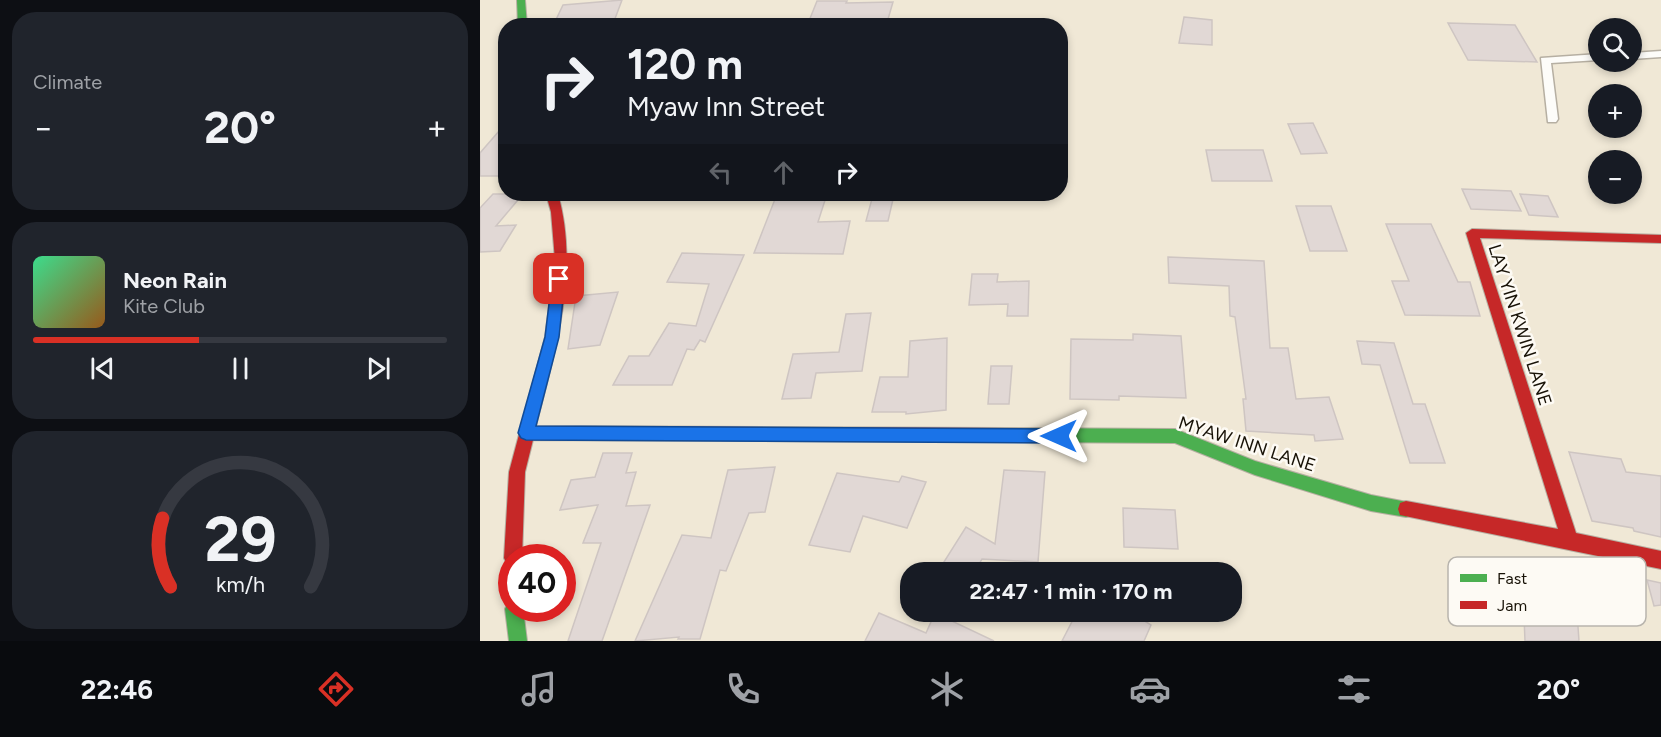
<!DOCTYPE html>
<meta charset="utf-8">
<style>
:root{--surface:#171b24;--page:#20242c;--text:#f1f3f6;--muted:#9ea1a6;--line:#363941;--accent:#d93025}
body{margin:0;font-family:Figtree,sans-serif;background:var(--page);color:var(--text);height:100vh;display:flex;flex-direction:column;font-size:22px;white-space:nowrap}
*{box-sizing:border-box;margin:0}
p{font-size:20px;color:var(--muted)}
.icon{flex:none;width:33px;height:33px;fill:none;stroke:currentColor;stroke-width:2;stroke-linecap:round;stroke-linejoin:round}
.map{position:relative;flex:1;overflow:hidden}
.side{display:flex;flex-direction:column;gap:12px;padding:12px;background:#0d0f14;width:480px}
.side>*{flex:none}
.top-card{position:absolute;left:18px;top:18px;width:570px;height:183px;border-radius:24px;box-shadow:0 3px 9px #0003;background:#171b24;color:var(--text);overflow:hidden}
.fabs{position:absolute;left:1108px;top:18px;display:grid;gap:12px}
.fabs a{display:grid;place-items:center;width:54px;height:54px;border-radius:50%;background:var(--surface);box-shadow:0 3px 9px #0003;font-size:30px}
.speed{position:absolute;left:18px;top:544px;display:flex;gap:12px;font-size:30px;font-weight:700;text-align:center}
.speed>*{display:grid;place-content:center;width:78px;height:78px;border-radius:50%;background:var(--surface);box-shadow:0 3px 9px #0003;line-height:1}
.speed .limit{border:9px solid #d22;background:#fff;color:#111}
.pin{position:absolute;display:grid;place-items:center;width:51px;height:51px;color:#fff;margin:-26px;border-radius:12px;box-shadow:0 3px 9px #0006}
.me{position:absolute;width:66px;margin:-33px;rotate:270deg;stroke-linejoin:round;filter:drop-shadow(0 0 4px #0008)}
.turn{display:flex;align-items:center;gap:21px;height:126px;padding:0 30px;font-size:27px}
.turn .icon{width:78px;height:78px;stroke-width:2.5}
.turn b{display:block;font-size:42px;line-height:51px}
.lanes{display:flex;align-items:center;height:57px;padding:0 30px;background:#0003;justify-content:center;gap:30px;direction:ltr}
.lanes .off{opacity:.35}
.big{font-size:45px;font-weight:700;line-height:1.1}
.side .card{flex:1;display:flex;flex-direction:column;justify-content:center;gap:9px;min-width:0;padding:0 21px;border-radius:24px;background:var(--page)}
.side .dial{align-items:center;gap:0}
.dial svg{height:156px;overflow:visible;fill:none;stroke:var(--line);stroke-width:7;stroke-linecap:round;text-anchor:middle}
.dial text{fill:var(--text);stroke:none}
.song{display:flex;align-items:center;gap:18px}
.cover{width:72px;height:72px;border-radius:9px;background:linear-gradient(135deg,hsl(150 70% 55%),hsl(30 70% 35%))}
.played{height:6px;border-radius:3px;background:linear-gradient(90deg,var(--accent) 40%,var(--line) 40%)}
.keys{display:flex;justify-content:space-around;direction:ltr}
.heat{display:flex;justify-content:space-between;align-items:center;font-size:33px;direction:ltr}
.trip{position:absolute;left:420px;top:562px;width:342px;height:60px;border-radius:24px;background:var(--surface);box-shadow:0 3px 9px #0003;font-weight:700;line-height:60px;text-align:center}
.menu{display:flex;height:96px;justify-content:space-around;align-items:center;background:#090b0e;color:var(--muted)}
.menu .icon{width:42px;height:42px}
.menu .selected{color:var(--accent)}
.menu b{font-size:27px;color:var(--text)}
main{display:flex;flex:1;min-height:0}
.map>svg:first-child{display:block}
</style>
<main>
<section class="side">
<div class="card"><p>Climate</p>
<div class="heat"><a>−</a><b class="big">20°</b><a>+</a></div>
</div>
<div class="card">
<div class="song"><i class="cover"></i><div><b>Neon Rain</b><p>Kite Club</p></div></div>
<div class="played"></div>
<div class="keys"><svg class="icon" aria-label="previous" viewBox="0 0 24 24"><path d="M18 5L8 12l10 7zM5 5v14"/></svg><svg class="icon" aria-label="pause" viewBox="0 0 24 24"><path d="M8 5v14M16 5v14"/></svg><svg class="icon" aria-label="next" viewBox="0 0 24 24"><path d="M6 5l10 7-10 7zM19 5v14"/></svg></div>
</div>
<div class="card dial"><svg viewBox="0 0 100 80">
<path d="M14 69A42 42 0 1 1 86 69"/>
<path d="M14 69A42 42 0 0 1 10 34" stroke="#d93025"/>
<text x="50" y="56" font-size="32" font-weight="700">29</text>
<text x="50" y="72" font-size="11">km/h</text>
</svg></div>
</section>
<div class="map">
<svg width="1181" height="641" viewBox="0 0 1181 641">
<rect width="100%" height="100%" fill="#f0e8d6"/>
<g fill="#e1d8d5" stroke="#cec5c2" stroke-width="1.5">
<polygon points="142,0 133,24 73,26 83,5"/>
<polygon points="337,1 367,1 366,3 413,2 406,26 327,26"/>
<polygon points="704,17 732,20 732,45 699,43"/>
<polygon points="968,23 1035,25 1057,62 988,60"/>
<polygon points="26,123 26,176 0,176 0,153"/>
<polygon points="833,123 847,153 821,154 808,124"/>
<polygon points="726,150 783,150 792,181 732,181"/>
<polygon points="982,189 1031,191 1041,211 991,209"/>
<polygon points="13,194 43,194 16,226 36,225 20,251 0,252 0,208"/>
<polygon points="297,194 347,194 338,222 370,221 363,254 274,253"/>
<polygon points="1040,194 1068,196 1078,217 1049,215"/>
<polygon points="393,195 414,195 408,221 386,221"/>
<polygon points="816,206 851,206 867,251 830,251"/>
<polygon points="906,224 951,224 978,282 990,282 1000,316 925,315 912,281 929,281"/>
<polygon points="202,253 264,255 225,342 220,340 214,350 207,349 192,385 133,385 149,356 169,356 189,323 216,326 229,284 187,282"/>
<polygon points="688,257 784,261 790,348 808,348 816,399 849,397 863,439 835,441 834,435 766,431 763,399 766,399 755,317 750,316 749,286 689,283"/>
<polygon points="492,274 518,274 517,282 549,281 548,316 527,316 528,304 489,305"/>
<polygon points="138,292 120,345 88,349 96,296"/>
<polygon points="391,313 382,371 336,373 331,398 302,399 313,354 359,352 366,314"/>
<polygon points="653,334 701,336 706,398 639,396 639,400 590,399 591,339 653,340"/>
<polygon points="467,338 466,410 426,414 426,412 392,412 400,377 428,377 430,341"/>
<polygon points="877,341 914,343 933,404 945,404 965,463 930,463 900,365 882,364"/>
<polygon points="511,366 532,366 529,404 508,404"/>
<polygon points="1089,452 1141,459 1146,472 1181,476 1181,537 1154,531 1153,528 1112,521"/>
<polygon points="123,453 152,453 146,473 156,472 146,506 170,505 122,641 88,641 121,543 103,543 118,505 80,510 91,480 115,477"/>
<polygon points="295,467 285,512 269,513 246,571 240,570 220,639 198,639 199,637 155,641 202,535 231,538 248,470"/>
<polygon points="524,470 565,472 558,562 502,559 494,573 457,573 486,527 515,544"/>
<polygon points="357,473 419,482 422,476 446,482 427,528 383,516 370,552 329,545"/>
<polygon points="643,508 695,510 698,549 644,547"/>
<polygon points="1042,567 1095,584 1099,641 1045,641"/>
<polygon points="1167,580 1181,583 1181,605 1174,606"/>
<polygon points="597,612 651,612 671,625 664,641 582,641"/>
<polygon points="399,613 446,633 455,613 514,641 385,641"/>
</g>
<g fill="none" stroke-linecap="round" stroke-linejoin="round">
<g stroke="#b6afa2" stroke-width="3">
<g id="lane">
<polygon points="1181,51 1181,57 1152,59 1152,53"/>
<polygon points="1119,54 1119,60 1071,63 1078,119 1076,122 1068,122 1061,58"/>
</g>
</g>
<g stroke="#b6afa2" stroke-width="2">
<g id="fast">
<polygon points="37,0 45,0 47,26 38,26"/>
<polygon points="525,428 695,429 775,461 891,495 932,503 934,509 932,515 926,517 891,511 775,475 695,443 525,442 520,440 517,435 520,430"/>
<polygon points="32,601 32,609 43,609 47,641 29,641 25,609 28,603"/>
</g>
</g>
<g stroke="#b6afa2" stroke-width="2">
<g id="jam">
<path d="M66,194h12c22,77 -3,157 -22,232l469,2 5,2 3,5 -3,5 -5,2 -472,-2 -8,32 -3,86h-10v8l-5,-2 -3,-6 5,-86 36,-135 10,-77 -4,-48z"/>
<polygon points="992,229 1181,235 1181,243 1000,238 1096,533 1181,551 1181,569 920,515 918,509 920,503 926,501 1078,529 986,233"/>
</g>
</g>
<use href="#lane" fill="#fdfcf9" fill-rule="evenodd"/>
<use href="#fast" fill="#4caf50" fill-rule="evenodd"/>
<use href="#jam" fill="#c62828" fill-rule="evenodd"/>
</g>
<polygon fill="#1a73e8" stroke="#114b97" stroke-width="1.5" points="79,274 85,279 79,337 56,426 579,429 585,431 587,436 585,441 579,443 46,440 41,438 38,433 65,337 72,279"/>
<g text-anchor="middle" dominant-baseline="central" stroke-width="5" stroke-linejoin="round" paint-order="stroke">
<g font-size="18" fill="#181207" stroke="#fdfaf4">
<text transform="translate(1040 325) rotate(72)">LAY YIN KWIN LANE</text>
<text transform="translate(767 444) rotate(18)">MYAW INN LANE</text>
</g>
</g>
<rect x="968" y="557" width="198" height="69" rx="9" fill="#fdfaf4" stroke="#b8b4ad" stroke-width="1.5"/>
<rect x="980" y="574" width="27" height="8" fill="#4caf50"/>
<rect x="980" y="601" width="27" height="8" fill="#c62828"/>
<g font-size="16" fill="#181207">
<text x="1017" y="584">Fast</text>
<text x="1017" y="611">Jam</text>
</g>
</svg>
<div class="fabs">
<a><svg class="icon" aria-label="search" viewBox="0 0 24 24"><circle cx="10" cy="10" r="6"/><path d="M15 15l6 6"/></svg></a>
<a>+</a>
<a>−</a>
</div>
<div class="speed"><div class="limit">40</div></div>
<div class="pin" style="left:79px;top:279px;background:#d93025"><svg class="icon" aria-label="arrive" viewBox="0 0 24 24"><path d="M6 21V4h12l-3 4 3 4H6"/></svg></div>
<svg class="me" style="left:579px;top:436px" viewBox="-20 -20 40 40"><path d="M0-17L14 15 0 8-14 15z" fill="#1a73e8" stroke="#fff" stroke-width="4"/></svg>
<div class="trip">22:47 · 1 min · 170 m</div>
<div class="top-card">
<div class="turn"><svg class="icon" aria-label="right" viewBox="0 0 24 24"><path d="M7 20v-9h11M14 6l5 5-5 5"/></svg><div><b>120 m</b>Myaw Inn Street</div></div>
<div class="lanes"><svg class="icon off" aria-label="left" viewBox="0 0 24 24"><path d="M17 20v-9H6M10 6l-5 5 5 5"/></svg><svg class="icon off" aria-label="ahead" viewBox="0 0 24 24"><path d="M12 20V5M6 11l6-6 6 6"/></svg><svg class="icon" aria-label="right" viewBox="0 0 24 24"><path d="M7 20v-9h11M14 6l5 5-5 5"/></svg></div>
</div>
</div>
</main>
<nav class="menu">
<b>22:46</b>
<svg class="icon selected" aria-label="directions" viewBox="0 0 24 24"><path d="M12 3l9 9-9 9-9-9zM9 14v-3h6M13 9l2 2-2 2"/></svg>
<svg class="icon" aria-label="music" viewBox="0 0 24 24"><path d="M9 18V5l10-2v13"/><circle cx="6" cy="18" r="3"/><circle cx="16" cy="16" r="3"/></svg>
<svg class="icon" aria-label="phone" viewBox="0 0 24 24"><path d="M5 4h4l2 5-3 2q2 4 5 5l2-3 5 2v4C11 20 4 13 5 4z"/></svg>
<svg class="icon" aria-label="climate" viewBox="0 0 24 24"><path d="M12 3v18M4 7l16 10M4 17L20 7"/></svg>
<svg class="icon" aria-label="car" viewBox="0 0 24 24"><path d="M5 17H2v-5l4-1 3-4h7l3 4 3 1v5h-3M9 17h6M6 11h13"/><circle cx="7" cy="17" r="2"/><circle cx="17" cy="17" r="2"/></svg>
<svg class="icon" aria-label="filters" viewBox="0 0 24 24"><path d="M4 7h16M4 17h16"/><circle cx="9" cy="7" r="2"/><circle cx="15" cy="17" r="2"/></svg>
<b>20°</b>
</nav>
